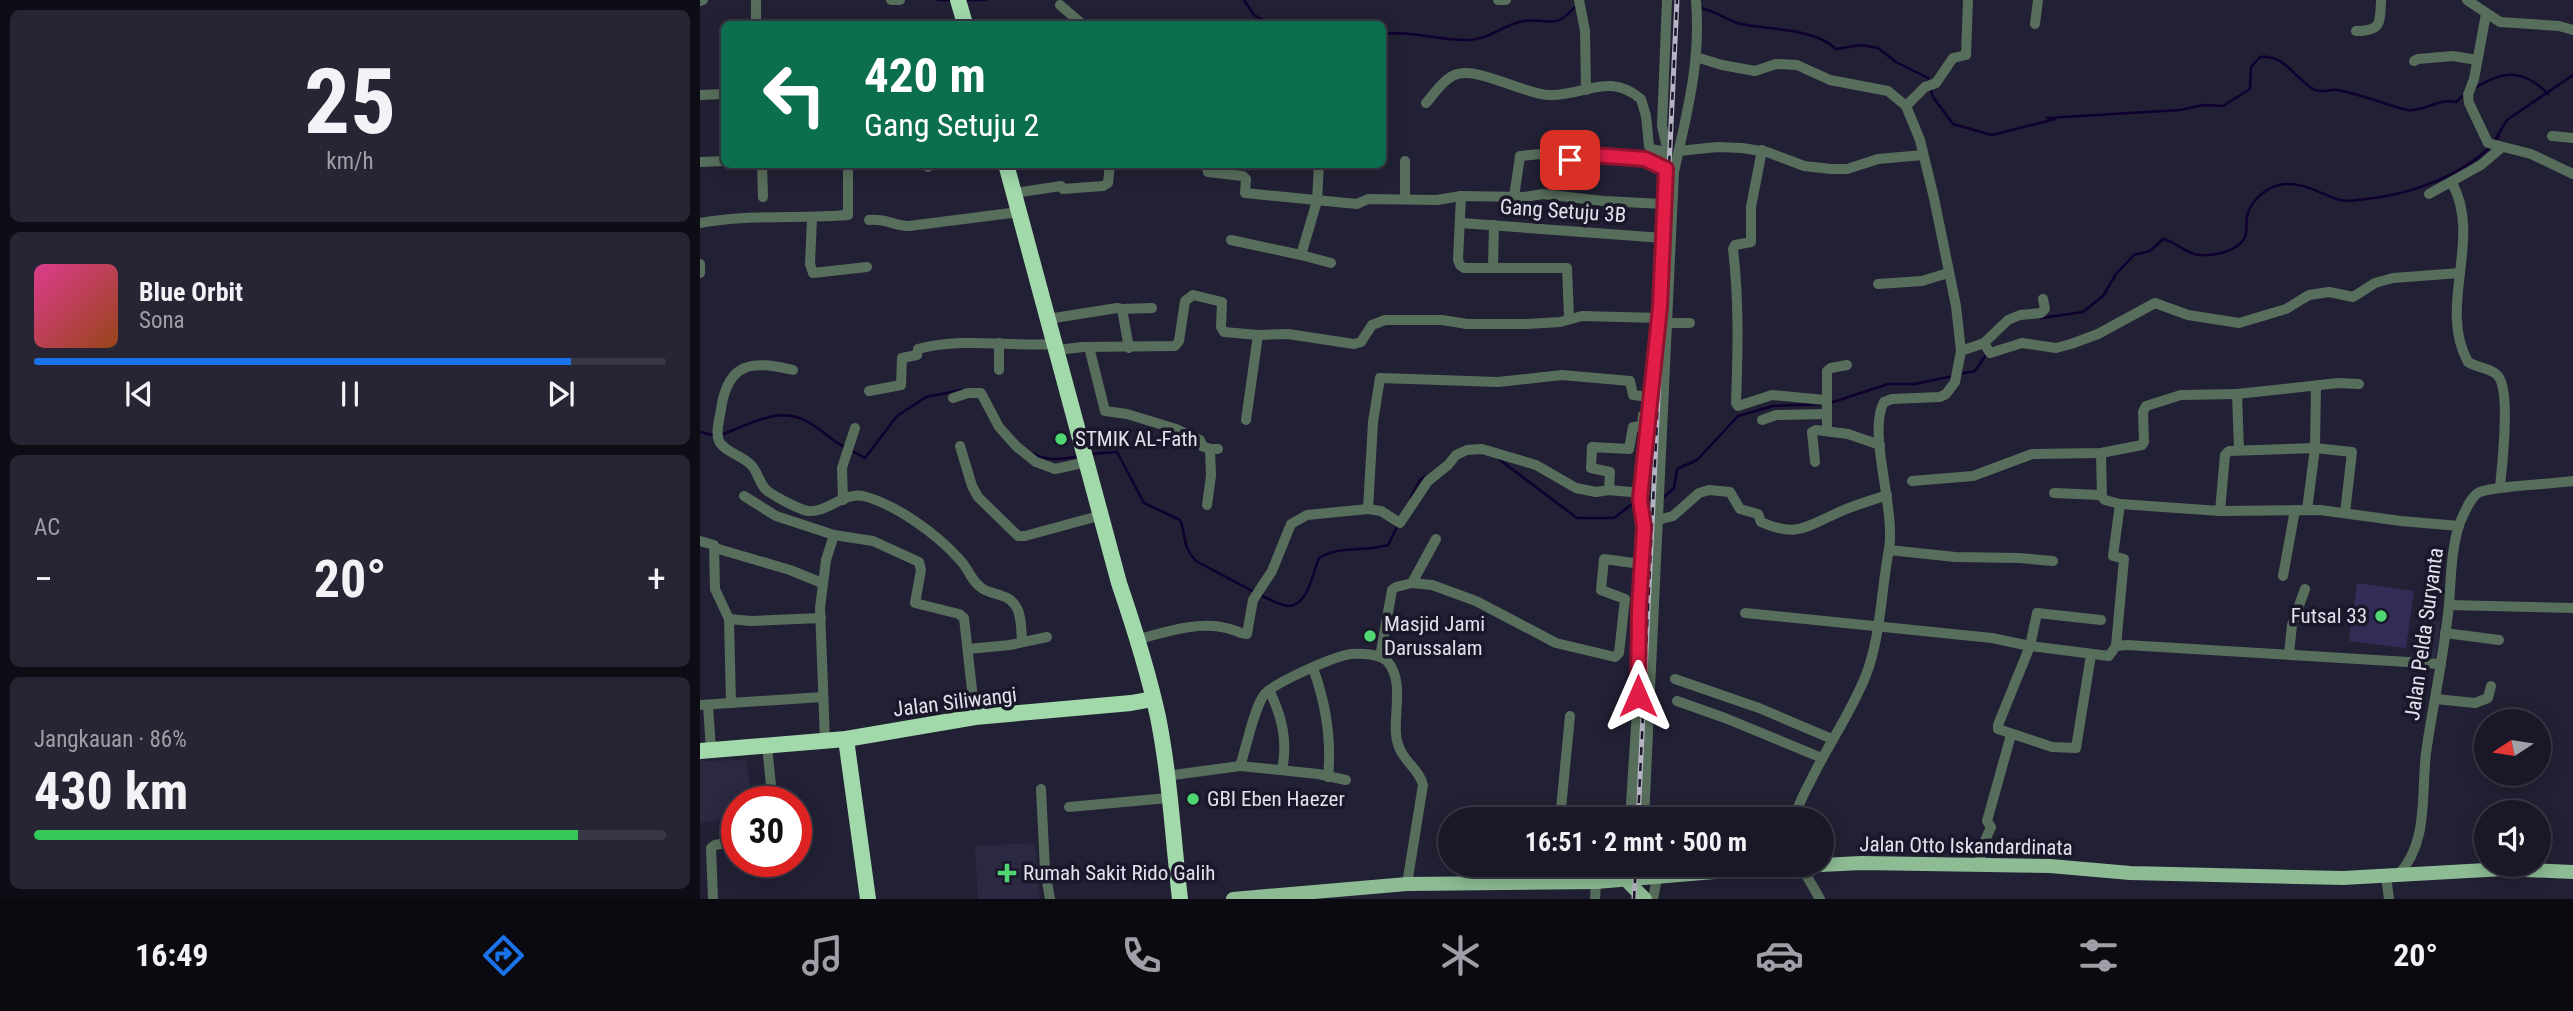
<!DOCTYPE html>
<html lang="id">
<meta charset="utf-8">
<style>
:root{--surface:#1a1827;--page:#272533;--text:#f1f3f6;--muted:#9fa0a7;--line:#383744;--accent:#1a73e8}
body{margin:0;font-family:"Roboto Condensed",sans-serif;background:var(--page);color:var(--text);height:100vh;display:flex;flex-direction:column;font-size:26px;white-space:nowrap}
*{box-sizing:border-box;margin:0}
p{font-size:23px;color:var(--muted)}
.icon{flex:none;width:38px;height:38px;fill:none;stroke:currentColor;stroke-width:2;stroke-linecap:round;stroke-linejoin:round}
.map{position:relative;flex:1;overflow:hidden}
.panel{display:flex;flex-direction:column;gap:10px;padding:10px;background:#0e0d15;width:700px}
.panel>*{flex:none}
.hud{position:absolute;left:21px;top:21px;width:665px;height:147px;border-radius:10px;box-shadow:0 4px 18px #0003,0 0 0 2px var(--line);background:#0b6e4f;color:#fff;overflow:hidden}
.needle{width:46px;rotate:258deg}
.buttons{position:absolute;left:1774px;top:709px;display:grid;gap:14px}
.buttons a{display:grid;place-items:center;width:77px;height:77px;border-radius:50%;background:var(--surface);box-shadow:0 4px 18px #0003,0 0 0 2px var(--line);font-size:35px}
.speed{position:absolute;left:21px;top:786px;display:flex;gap:14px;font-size:35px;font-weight:700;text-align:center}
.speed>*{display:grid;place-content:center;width:91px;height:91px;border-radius:50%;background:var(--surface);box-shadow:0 4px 18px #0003,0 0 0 2px var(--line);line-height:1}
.speed .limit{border:10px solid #d22;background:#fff;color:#111}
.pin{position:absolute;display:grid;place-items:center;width:60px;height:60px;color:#fff;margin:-30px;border-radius:14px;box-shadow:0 4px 10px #0006}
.me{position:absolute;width:77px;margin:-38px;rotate:0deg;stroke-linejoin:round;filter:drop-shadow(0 0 5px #0008)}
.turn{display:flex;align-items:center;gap:24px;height:147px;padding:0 28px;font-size:32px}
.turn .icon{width:91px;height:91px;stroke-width:2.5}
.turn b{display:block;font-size:49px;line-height:60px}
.big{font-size:52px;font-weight:700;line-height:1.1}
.panel .tile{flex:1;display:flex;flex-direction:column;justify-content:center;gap:10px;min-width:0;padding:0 24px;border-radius:10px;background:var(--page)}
.panel .dial{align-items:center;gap:0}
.dial b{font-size:91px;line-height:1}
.song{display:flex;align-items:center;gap:21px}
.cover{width:84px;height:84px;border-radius:10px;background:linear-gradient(135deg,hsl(330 70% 55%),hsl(20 70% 35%))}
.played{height:7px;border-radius:4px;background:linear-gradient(90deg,var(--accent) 85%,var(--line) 85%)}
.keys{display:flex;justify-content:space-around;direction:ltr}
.heat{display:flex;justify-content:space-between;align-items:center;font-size:38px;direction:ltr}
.charge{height:10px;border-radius:5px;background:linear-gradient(90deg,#34c759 86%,var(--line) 0)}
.trip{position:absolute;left:738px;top:807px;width:396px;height:70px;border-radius:35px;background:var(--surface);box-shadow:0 4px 18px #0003,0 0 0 2px var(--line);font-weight:700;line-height:70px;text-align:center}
.menu{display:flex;height:112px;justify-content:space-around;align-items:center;background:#0a0a10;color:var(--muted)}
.menu .icon{width:49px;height:49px}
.menu .selected{color:var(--accent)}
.menu b{font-size:32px;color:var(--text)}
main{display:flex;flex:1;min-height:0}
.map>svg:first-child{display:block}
</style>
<main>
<section class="panel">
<div class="tile dial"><b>25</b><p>km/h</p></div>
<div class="tile">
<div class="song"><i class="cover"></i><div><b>Blue Orbit</b><p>Sona</p></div></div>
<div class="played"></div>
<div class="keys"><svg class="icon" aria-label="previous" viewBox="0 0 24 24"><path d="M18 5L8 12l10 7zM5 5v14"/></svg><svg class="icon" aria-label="pause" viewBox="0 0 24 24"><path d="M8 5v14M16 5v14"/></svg><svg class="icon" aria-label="next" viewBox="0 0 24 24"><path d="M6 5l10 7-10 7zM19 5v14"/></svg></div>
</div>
<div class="tile"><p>AC</p>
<div class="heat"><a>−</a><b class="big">20°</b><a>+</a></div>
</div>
<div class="tile"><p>Jangkauan · 86%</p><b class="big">430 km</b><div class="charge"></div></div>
</section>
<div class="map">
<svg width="1873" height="899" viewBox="0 0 1873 899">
<rect width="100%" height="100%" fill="#222034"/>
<g fill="#2b2942">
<polygon points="1724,620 1740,623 1736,658 1722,656"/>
<polygon points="46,760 52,801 37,802 37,818 0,823 0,761"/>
<polygon points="335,843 340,899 278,899 275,846"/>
</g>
<polygon fill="#322c56" points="1657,583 1714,591 1706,648 1649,641"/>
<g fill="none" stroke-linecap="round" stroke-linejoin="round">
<g stroke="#0e012f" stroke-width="2.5">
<polyline points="238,0 252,0"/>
<polyline points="265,0 286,0"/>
<polyline points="544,0 554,15 570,24"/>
<path d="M1000,8c15,2 27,13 41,16 29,6 73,4 95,25l25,-4 17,3 18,14 32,16 1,6"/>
<path d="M682,34c29,-4 57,7 87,6 21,-1 35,-16 55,-19 30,-3 29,10 53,-16"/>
<path d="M1775,88c29,-18 49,-19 73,6"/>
<path d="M1231,90l2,7 20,27 39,11 63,-16 -8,-1 133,-8 23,-5 20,1 27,-17 1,-22 9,-10c26,-3 35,23 55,33 7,3 15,-1 22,0 24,4 46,14 70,20 18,2 30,-12 49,-8l8,-7"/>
<polyline points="1795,141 1799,136 1796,138 1807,120 1873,75"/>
<path d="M1341,318l42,-6 20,-16 13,-22 18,-19 16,-4 13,-12c14,3 24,16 38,16 15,1 42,-5 45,-22 1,-5 0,-10 1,-16 2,-14 18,-29 32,-32 22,-5 41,9 61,15 8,2 18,0 26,-1 42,-4 94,-22 125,-53"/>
<polyline points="1259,374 1275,371 1286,355"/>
<polyline points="1130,403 1188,384 1215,384 1253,376"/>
<polyline points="0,432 13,435"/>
<path d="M20,435c28,-9 59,-31 88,-13 13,7 23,18 36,25"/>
<polyline points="150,450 165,458 197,416 226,397 261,390"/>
<path d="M333,453c13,9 32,6 47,3"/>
<path d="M390,454l27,-2 27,51 36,17c7,16 1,25 16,41l60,32"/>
<polyline points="800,460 877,518 914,518 936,501"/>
<polyline points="711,497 720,480 725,477"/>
<polyline points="964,497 974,488 977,469 997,460 1038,416 1073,406 1124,404"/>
<polyline points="943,500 957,498"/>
<path d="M562,596c7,3 18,9 25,10 21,1 26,-34 32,-48 22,-13 46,-6 69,-13l10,-20"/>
</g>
<g stroke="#586e5c" stroke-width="10">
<polyline points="191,0 200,0"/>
<polyline points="798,0 806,0"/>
<polyline points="879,0 885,31 886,90"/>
<polyline points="1767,0 1800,22 1859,26 1873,30"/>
<polyline points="0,1 3,0"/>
<polyline points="360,5 382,24"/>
<polyline points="1786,14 1774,79 1768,95 1769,103 1788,143 1831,154 1873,174"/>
<polyline points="56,24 56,0"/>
<polyline points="1335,24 1338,0"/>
<path d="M1656,31c26,0 24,-9 25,-31"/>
<path d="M996,57l26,8 33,6 21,-7 21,1 33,15 58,11 18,15 14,34 14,58 22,108 5,45 -6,31 -9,12 -6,3 -48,2 -8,3c-17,30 12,107 5,147 -8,42 -8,87 -23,126 -14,36 -38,70 -55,105 -6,12 -14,25 -16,39"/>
<polyline points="1714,61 1718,59 1753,56 1777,60"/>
<polyline points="0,95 24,94"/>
<path d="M726,103c8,-9 20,-27 32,-29 21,-6 65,19 90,21 36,2 60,-24 93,4l5,17 3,30 2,3 16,3"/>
<polyline points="1206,106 1225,87 1236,83 1253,58 1266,55 1268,0"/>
<polyline points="1852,136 1873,138"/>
<path d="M1062,150l-11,57v35l-16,3 -2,4c6,51 5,102 3,154l2,3 34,-11 53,5"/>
<polyline points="979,151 1017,147 1042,148 1067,152 1104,166 1131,169 1147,169 1178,159 1223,155"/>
<polyline points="705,161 705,199"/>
<polyline points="0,162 24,161"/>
<polyline points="62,164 63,197"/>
<polyline points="228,164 228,167"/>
<polyline points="506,164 508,172 543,176 546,179 545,193 657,204 668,199 737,200 761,196 824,197 843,194 903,201 964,204"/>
<polyline points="619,164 617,201 601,255 631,263"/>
<path d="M1752,183c31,56 -15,123 16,179 9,6 24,6 30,14 13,15 4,90 2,111"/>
<polyline points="314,193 361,186 363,189 403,186 408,183 410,164"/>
<polyline points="1729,194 1781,165 1802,147"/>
<polyline points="761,196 758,260 760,265 764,268 867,268 869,318"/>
<path d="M814,197l6,-41 21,-2 29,6 23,-6 52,5 29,13c13,-60 27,-109 22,-172"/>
<polyline points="112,218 110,264 113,273 167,267"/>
<path d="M169,220c17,-2 25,6 40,6l110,-14"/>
<path d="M0,223c49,-9 99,-4 148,-8v-51"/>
<polyline points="761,223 963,238"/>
<polyline points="531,240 601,255"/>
<polyline points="0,264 0,273"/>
<polyline points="793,267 794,225"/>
<polyline points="1178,284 1222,281 1248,273"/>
<polyline points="422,309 452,308"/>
<polyline points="348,319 417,308 422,309 429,348"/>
<polyline points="967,323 990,323"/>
<polyline points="1284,343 1290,353 1322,343 1356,348 1371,344 1398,334 1455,303 1488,315 1539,323 1586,309 1609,295 1629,292 1653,297 1675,283 1693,278 1760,273"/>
<polyline points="389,347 405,411 427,414 476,429 500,440 502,446 510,449 518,449"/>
<polyline points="357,350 383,347 475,346 479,341 485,301 493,295 522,302 521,327 524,332 558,335 588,334 654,344 661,342 672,325 685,320 742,320 767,324 827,324 860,322 882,316 959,318"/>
<polyline points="1261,351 1284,343 1308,320 1320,315 1341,313 1345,309 1343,299"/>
<path d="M93,370c-41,-10 -65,-8 -72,39 -1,9 -6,23 -2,32 5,11 25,15 33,25 7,8 8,21 17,26 7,5 31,18 39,19 19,2 36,-19 55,-15 33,8 75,39 97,64 9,9 11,22 23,29 10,6 25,5 32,16 7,9 6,26 7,36"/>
<polyline points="299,370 299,343"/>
<path d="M169,391l32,-6 1,-27 15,-3 1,-6c46,-12 90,-2 137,-5"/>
<polyline points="253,398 268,393 281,393 299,427 317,447 336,462 355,469 387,462"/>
<polyline points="546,420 558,335"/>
<polyline points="1062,420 1076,415 1127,414"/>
<polyline points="1127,430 1127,371 1131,368 1147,365"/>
<polyline points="260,446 272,486 278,497 318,536 325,536 402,515"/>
<polyline points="1539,450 1537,394 1638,383 1659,384"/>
<polyline points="1401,453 1402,497 1405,500 1420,504 1520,511 1620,510 1701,521 1759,526"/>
<polyline points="1115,462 1112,432 1116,430 1148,434 1180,445"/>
<polyline points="1212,481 1273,476 1332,454 1401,453 1442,445 1444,442 1443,412 1446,406 1481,395 1537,394"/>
<polyline points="909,490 910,472 891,468 892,447 929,449 933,427 942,426 943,415"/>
<polyline points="1354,493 1401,495"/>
<polyline points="44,496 76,516 134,535 173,541 219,562 221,570 215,603 259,614 264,618 275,717"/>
<polyline points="143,500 142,468 155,428"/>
<polyline points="507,505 511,476 510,449"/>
<polyline points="668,509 681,511 700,523 728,481 748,465 756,455 767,450 782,449 836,465 876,488 896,492 909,490 942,493"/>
<polyline points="1607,510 1615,448 1616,386"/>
<polyline points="1520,511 1525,455 1529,451 1615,448 1652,452 1645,513"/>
<path d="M958,520l15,-4 26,-23 10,-3 21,2 10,17 18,5 3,8c34,15 43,6 74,-8 16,-8 35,-13 52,-19"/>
<polyline points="0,541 14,545 15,589 29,619 31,703"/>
<polyline points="15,548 90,570 122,583"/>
<polyline points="1189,550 1255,557 1319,558 1353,561"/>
<polyline points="1583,576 1595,510"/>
<polyline points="712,583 732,585 776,601 856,643 915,657 919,653 925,599 901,590 904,559 941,564"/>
<polyline points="1749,605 1873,608"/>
<polyline points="1045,613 1292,638 1330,646 1409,656 1416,646 1427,645 1741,664"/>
<polyline points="29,619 51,621 121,618"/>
<polyline points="1745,633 1799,640"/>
<path d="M439,639c27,-7 59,-18 87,-11 8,1 14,6 21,6l6,-34 19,-29 19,-47 16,-9 61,-6 5,-87 7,-44 118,4 64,-7 68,6 3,14 16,2"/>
<polyline points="1416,646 1424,559 1413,556 1420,504"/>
<polyline points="268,649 310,645 347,637"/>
<polyline points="1589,654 1592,625 1605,589"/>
<polyline points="1391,655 1376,748 1352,747 1298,729 1298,725 1330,646 1337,613 1401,620"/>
<polyline points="680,657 692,590 696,587 712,583 736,539"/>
<path d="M613,668c13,36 19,70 15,109"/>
<polyline points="975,679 1059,708 1132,739"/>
<path d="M569,690c13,26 19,51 13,80"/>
<polyline points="1736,699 1775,703 1788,698 1791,686"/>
<polyline points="977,701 1025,718 1122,758"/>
<polyline points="0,705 123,697"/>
<polyline points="8,705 11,750"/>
<polyline points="125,741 120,608 126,560 134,535"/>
<polyline points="67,746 72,795"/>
<polyline points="540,766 618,774 646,780"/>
<path d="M466,776l74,-10c6,-17 14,-58 24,-71 9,-12 71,-39 87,-41 11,-1 28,0 36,7 17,18 7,51 9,73 2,26 23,33 27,51l-16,99"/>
<polyline points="341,789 345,870 350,899"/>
<polyline points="369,807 468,798"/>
<polyline points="860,819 870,716"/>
<polyline points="930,819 938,696 939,608 944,527 940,499 962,271 967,148 962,126 967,0"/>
<polyline points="944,819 974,172"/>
<polyline points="1280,865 1281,850 1291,827 1287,821 1311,735"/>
<polyline points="1101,866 1120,899"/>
<path d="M1698,875c31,-32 23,-81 28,-122 7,-49 18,-98 23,-148 2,-27 2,-54 10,-80 4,-9 10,-26 19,-32 10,-7 77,-9 95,-12"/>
<polyline points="1686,876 1689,899"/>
<polyline points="926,880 927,864"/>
<polyline points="855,883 856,864"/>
<polyline points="13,899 11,848 15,845 37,841"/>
<polyline points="895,899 896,882"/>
<polyline points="953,899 957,878"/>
</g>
<g stroke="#8dbb94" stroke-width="14">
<polyline points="926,880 945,899"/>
<polyline points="533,899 707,884 896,882 1062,868 1161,863 1350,866 1430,873 1643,878 1804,869 1873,872"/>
</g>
<g stroke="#a1d9aa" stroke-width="16">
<polyline points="258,0 265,24"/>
<path d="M306,164l113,419c15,44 29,88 39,134 12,60 15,122 22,182"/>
<polyline points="146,739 168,899"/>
<polyline points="0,751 146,739 275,717 431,703 453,699"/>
</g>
<g stroke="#b4b4c2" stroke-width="5">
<g id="rail">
<polyline points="938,819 977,0"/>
<polyline points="934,899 936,864"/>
</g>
</g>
<use href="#rail" stroke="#191729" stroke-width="2.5" stroke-dasharray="8" stroke-linecap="butt"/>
</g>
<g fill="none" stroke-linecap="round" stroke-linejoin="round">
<g stroke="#92132f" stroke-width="18">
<polyline id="route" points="870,160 893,155 945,159 966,169 960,307 940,499 944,527 939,608 938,696"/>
</g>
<use href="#route" stroke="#e11d48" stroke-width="12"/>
</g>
<g fill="#51d674" stroke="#191729" stroke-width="2.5">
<circle cx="361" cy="439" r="7"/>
<circle cx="1681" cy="616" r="7"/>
<circle cx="670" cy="636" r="7"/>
<circle cx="493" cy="799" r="7"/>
<path d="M303.5 862.5h7v7h7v7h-7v7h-7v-7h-7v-7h7z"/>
</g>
<g text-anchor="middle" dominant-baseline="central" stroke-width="7" stroke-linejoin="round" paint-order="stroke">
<g font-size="21" fill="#e1e1ee" stroke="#191729">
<text transform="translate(863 211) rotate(4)">Gang Setuju 3B</text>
<text transform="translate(1724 634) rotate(-82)">Jalan Pelda Suryanta</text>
<text transform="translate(255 702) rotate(-7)">Jalan Siliwangi</text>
<text transform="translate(1266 846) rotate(1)">Jalan Otto Iskandardinata</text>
</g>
<g font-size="21" fill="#e1e1ee" stroke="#191729" text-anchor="start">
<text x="375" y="439">STMIK AL-Fath</text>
<text x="1667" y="616" text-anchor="end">Futsal 33</text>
<text x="684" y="624">Masjid Jami<tspan x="684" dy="24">Darussalam</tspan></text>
<text x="507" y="799">GBI Eben Haezer</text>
<text x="323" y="873">Rumah Sakit Rido Galih</text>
</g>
</g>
</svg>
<div class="buttons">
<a><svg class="needle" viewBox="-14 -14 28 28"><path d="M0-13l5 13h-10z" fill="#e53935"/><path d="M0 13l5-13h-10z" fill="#9fa0a7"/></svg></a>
<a><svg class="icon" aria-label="sound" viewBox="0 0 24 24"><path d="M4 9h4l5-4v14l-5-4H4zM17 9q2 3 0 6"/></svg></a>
</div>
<div class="speed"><div class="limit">30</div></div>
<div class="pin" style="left:870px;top:160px;background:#d93025"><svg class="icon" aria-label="arrive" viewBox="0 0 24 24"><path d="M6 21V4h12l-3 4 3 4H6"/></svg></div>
<svg class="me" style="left:938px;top:696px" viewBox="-20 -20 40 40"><path d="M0-17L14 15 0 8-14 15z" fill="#e11d48" stroke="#fff" stroke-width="4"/></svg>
<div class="trip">16:51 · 2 mnt · 500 m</div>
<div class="hud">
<div class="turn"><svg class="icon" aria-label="left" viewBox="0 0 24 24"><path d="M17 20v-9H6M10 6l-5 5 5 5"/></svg><div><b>420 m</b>Gang Setuju 2</div></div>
</div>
</div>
</main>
<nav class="menu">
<b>16:49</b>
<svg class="icon selected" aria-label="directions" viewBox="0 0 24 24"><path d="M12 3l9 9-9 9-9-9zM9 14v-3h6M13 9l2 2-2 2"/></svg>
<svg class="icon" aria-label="music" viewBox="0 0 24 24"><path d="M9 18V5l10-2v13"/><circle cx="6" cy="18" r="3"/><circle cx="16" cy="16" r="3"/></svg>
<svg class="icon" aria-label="phone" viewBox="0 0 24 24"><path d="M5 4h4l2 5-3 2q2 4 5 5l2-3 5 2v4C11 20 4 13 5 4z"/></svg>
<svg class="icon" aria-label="climate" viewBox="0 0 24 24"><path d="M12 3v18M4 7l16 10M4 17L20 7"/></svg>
<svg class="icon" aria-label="car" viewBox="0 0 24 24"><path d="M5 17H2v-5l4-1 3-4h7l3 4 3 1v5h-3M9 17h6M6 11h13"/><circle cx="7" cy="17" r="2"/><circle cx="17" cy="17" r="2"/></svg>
<svg class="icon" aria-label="filters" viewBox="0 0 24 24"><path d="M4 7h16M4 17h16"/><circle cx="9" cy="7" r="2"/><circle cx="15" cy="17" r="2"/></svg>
<b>20°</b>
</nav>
